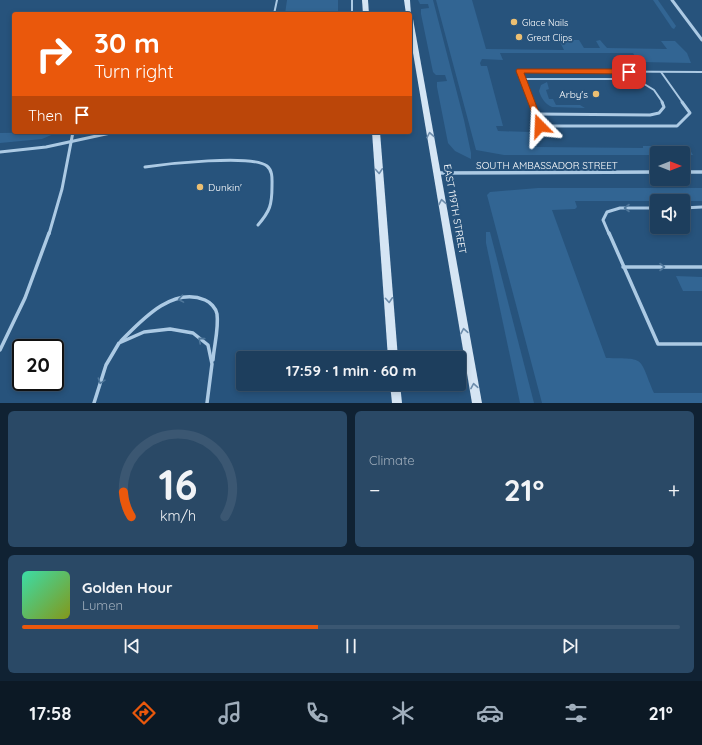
<!DOCTYPE html>
<meta charset="utf-8">
<style>
:root{--surface:#1d3e5d;--page:#2a4966;--text:#f1f3f6;--muted:#a0aebc;--line:#3b5772;--accent:#ea580c}
body{margin:0;font-family:Quicksand,sans-serif;background:var(--page);color:var(--text);height:100vh;display:flex;flex-direction:column;font-size:15px;white-space:nowrap}
*{box-sizing:border-box;margin:0}
p{font-size:13px;color:var(--muted)}
.icon{flex:none;width:22px;height:22px;fill:none;stroke:currentColor;stroke-width:2;stroke-linecap:round;stroke-linejoin:round}
.map{position:relative;height:403px;overflow:hidden}
.details{display:flex;flex-direction:column;gap:8px;padding:8px;background:#102233;flex:1}
.details>*{flex:none}
.top-card{position:absolute;left:12px;top:12px;width:400px;height:122px;border-radius:4px;box-shadow:0 2px 6px #0003,0 0 0 1px var(--line);background:#ea580c;color:#fff;overflow:hidden}
.needle{width:26px;rotate:90deg}
.fabs{position:absolute;left:650px;top:146px;display:grid;gap:8px}
.fabs a{display:grid;place-items:center;width:40px;height:40px;border-radius:4px;background:var(--surface);box-shadow:0 2px 6px #0003,0 0 0 1px var(--line);font-size:20px}
.speed{position:absolute;left:12px;top:339px;display:flex;gap:8px;font-size:20px;font-weight:700;text-align:center}
.speed>*{display:grid;place-content:center;width:52px;height:52px;border-radius:50%;background:var(--surface);box-shadow:0 2px 6px #0003,0 0 0 1px var(--line);line-height:1}
.speed .limit{border:2px solid #111;border-radius:6px;background:#fff;color:#111}
.pin{position:absolute;display:grid;place-items:center;width:34px;height:34px;color:#fff;margin:-17px;border-radius:8px;box-shadow:0 2px 6px #0006}
.me{position:absolute;width:44px;margin:-22px;rotate:339deg;stroke-linejoin:round;filter:drop-shadow(0 0 3px #0008)}
.turn{display:flex;align-items:center;gap:14px;height:84px;padding:0 16px;font-size:18px}
.turn .icon{width:52px;height:52px;stroke-width:2.5}
.turn b{display:block;font-size:28px;line-height:34px}
.then{display:flex;align-items:center;height:38px;padding:0 16px;background:#0003;gap:8px;font-size:15px}
.big{font-size:30px;font-weight:800;line-height:1.1}
.details .card{flex:1;display:flex;flex-direction:column;justify-content:center;gap:6px;min-width:0;padding:0 14px;border-radius:6px;background:var(--page)}
.details .dial{align-items:center;gap:0}
.dial svg{height:104px;overflow:visible;fill:none;stroke:var(--line);stroke-width:7;stroke-linecap:round;text-anchor:middle}
.dial text{fill:var(--text);stroke:none}
.song{display:flex;align-items:center;gap:12px}
.cover{width:48px;height:48px;border-radius:6px;background:linear-gradient(135deg,hsl(160 70% 55%),hsl(70 70% 35%))}
.played{height:4px;border-radius:2px;background:linear-gradient(90deg,var(--accent) 45%,var(--line) 45%)}
.keys{display:flex;justify-content:space-around;direction:ltr}
.heat{display:flex;justify-content:space-between;align-items:center;font-size:22px;direction:ltr}
.details .tiles{flex:1;display:grid;gap:8px;grid-template-columns:1fr 1fr}
.card:last-child{grid-column:span 2}
.trip{position:absolute;left:236px;top:351px;width:230px;height:40px;border-radius:4px;background:var(--surface);box-shadow:0 2px 6px #0003,0 0 0 1px var(--line);font-weight:800;line-height:40px;text-align:center}
.tabs{display:flex;height:64px;justify-content:space-around;align-items:center;background:#0c1925;color:var(--muted)}
.tabs .icon{width:28px;height:28px}
.tabs .active{color:var(--accent)}
.tabs b{font-size:18px;color:var(--text)}
.map>svg:first-child{display:block}
</style>
<div class="map">
<svg width="702" height="403" viewBox="0 0 702 403">
<rect width="100%" height="100%" fill="#27537c"/>
<g fill="#326593">
<polygon points="287,0 338,0 338,14 285,14"/>
<polygon points="418,0 433,0 464,120 471,153 471,159 455,151 448,143 437,87 437,82 447,81 445,75 436,75 433,72 421,14 421,9 429,8 428,4 420,4"/>
<polygon points="436,0 472,0 486,49 564,50 559,40 579,40 584,48 600,48 596,41 600,40 607,48 667,49 661,41 675,41 687,53 691,63 642,62 638,61 633,53 500,53 503,60 482,59 480,63 481,66 487,66 503,126 496,126 498,131 530,132 537,147 643,148 643,146 652,146 653,148 689,148 693,155 683,155 683,153 657,153 657,155 504,155 476,150"/>
<polygon points="653,0 658,0 676,26 674,29 672,28"/>
<path d="M547,82l2,7 -3,1 3,9h4l3,6h24l5,3 -33,-1c-7,-3 -11,-9 -13,-16l2,-6z"/>
<polygon points="58,132 42,139 0,143 0,133"/>
<path d="M538,188h164v13h-127l2,6 -2,2 -23,1 54,148c41,1 32,-2 48,35h48v10h-160l-55,-208 3,-3z"/>
<polygon points="486,232 490,232 534,403 520,403 486,243"/>
<polygon points="676,276 702,277 702,291 683,291"/>
</g>
<g fill="none" stroke-linecap="round" stroke-linejoin="round">
<g stroke="#accae4" stroke-width="2">
<polyline points="352,0 352,14"/>
<polyline points="274,14 277,0"/>
<polyline points="661,72 683,103"/>
<polyline points="523,79 636,79 654,90 663,103"/>
<polyline points="532,103 520,71 702,72"/>
</g>
<g stroke="#accae4" stroke-width="3">
<polyline points="532,102 541,126 677,126 690,113 682,102"/>
<polyline points="536,114 650,115 659,113 664,107 662,102"/>
<polyline points="0,152 46,147 115,132"/>
<path d="M145,167c21,-3 107,-13 122,-1 6,5 5,13 5,20 0,19 -2,25 -14,39"/>
<polyline points="683,208 702,207"/>
<polyline points="49,234 62,189 73,132"/>
<polyline points="609,234 603,220 607,212 620,208 657,208"/>
</g>
<g stroke="#accae4" stroke-width="3.5">
<polyline points="609,233 658,344 702,344"/>
<polyline points="623,267 702,267"/>
<path d="M121,341c20,-20 51,-55 84,-41 5,2 11,8 12,14 2,14 -3,32 -4,46"/>
<polyline points="0,350 25,298 49,233"/>
<polyline points="94,403 106,365 119,343 144,332 170,329 193,333 208,345 212,364 207,403"/>
</g>
<polyline stroke="#accae4" stroke-width="3" points="672,0 702,40"/>
<g stroke="#accae4" stroke-width="3.5">
<polyline points="683,172 702,172"/>
<polyline points="437,173 657,172"/>
</g>
<g fill="#d5e5f4" fill-rule="evenodd">
<polygon points="362,0 368,0 369,14 363,14"/>
<polygon points="404,0 410,0 411,15 406,14"/>
<polygon points="410,17 413,19 482,403 472,403 410,35"/>
<polygon points="372,132 380,132 398,358 388,358"/>
<polygon points="390,384 400,384 402,403 392,403"/>
</g>
</g>
<defs><path id="oneway-chevron" d="M-2-3.5L2.5 0L-2 3.5" fill="none" stroke-width="1.6" stroke-linecap="round" stroke-linejoin="round"/></defs>
<g stroke="#6d8dac">
<use href="#oneway-chevron" transform="translate(430 135) rotate(-100)"/>
<use href="#oneway-chevron" transform="translate(379 171) rotate(86)"/>
<use href="#oneway-chevron" transform="translate(442 202) rotate(-100)"/>
<use href="#oneway-chevron" transform="translate(389 300) rotate(86)"/>
<use href="#oneway-chevron" transform="translate(464 331) rotate(-100)"/>
<use href="#oneway-chevron" transform="translate(474 386) rotate(-100)"/>
</g>
<g stroke="#4f779b">
<use href="#oneway-chevron" transform="translate(627 208) rotate(180)"/>
<use href="#oneway-chevron" transform="translate(662 267)"/>
<use href="#oneway-chevron" transform="translate(181 299) rotate(170)"/>
<use href="#oneway-chevron" transform="translate(201 340) rotate(-140)"/>
<use href="#oneway-chevron" transform="translate(101 381) rotate(108)"/>
</g>
<polygon fill="#ea580c" stroke="#983908" points="517,69 629,69 633,72 629,74 524,73 544,126 540,128 537,126 516,71"/>
<g fill="#ecbf72" stroke="#27537c" stroke-width="1.5">
<circle cx="514" cy="22" r="4"/>
<circle cx="519" cy="37" r="4"/>
<circle cx="596" cy="94" r="4"/>
<circle cx="200" cy="187" r="4"/>
</g>
<g text-anchor="middle" dominant-baseline="central" stroke-width="4" stroke-linejoin="round" paint-order="stroke">
<g font-size="9" fill="#fff" stroke="#27537c" text-anchor="start">
<text x="522" y="22">Glace Nails</text>
<text x="527" y="37">Great Clips</text>
</g>
<g font-size="10" fill="#fff" stroke="#27537c" text-anchor="end">
<text x="588" y="94">Arby's</text>
<text x="208" y="187" text-anchor="start">Dunkin'</text>
</g>
<g font-size="10" fill="#fff" stroke="#27537c">
<text x="547" y="165">SOUTH AMBASSADOR STREET</text>
<text transform="translate(455 209) rotate(80)">EAST 119TH STREET</text>
</g>
</g>
</svg>
<div class="fabs">
<a><svg class="needle" viewBox="-14 -14 28 28"><path d="M0-13l5 13h-10z" fill="#e53935"/><path d="M0 13l5-13h-10z" fill="#a0aebc"/></svg></a>
<a><svg class="icon" aria-label="sound" viewBox="0 0 24 24"><path d="M4 9h4l5-4v14l-5-4H4zM17 9q2 3 0 6"/></svg></a>
</div>
<div class="speed"><div class="limit">20</div></div>
<div class="pin" style="left:629px;top:72px;background:#d93025"><svg class="icon" aria-label="arrive" viewBox="0 0 24 24"><path d="M6 21V4h12l-3 4 3 4H6"/></svg></div>
<svg class="me" style="left:540px;top:126px" viewBox="-20 -20 40 40"><path d="M0-17L14 15 0 8-14 15z" fill="#ea580c" stroke="#fff" stroke-width="4"/></svg>
<div class="trip">17:59 · 1 min · 60 m</div>
<div class="top-card">
<div class="turn"><svg class="icon" aria-label="right" viewBox="0 0 24 24"><path d="M7 20v-9h11M14 6l5 5-5 5"/></svg><div><b>30 m</b>Turn right</div></div>
<div class="then">Then<svg class="icon" aria-label="arrive" viewBox="0 0 24 24"><path d="M6 21V4h12l-3 4 3 4H6"/></svg></div>
</div>
</div>
<section class="details">
<div class="tiles">
<div class="card dial"><svg viewBox="0 0 100 80">
<path d="M14 69A42 42 0 1 1 86 69"/>
<path d="M14 69A42 42 0 0 1 8 50" stroke="#ea580c"/>
<text x="50" y="56" font-size="32" font-weight="700">16</text>
<text x="50" y="72" font-size="11">km/h</text>
</svg></div>
<div class="card"><p>Climate</p>
<div class="heat"><a>−</a><b class="big">21°</b><a>+</a></div>
</div>
<div class="card">
<div class="song"><i class="cover"></i><div><b>Golden Hour</b><p>Lumen</p></div></div>
<div class="played"></div>
<div class="keys"><svg class="icon" aria-label="previous" viewBox="0 0 24 24"><path d="M18 5L8 12l10 7zM5 5v14"/></svg><svg class="icon" aria-label="pause" viewBox="0 0 24 24"><path d="M8 5v14M16 5v14"/></svg><svg class="icon" aria-label="next" viewBox="0 0 24 24"><path d="M6 5l10 7-10 7zM19 5v14"/></svg></div>
</div>
</div>
</section>
<nav class="tabs">
<b>17:58</b>
<svg class="icon active" aria-label="directions" viewBox="0 0 24 24"><path d="M12 3l9 9-9 9-9-9zM9 14v-3h6M13 9l2 2-2 2"/></svg>
<svg class="icon" aria-label="music" viewBox="0 0 24 24"><path d="M9 18V5l10-2v13"/><circle cx="6" cy="18" r="3"/><circle cx="16" cy="16" r="3"/></svg>
<svg class="icon" aria-label="phone" viewBox="0 0 24 24"><path d="M5 4h4l2 5-3 2q2 4 5 5l2-3 5 2v4C11 20 4 13 5 4z"/></svg>
<svg class="icon" aria-label="climate" viewBox="0 0 24 24"><path d="M12 3v18M4 7l16 10M4 17L20 7"/></svg>
<svg class="icon" aria-label="car" viewBox="0 0 24 24"><path d="M5 17H2v-5l4-1 3-4h7l3 4 3 1v5h-3M9 17h6M6 11h13"/><circle cx="7" cy="17" r="2"/><circle cx="17" cy="17" r="2"/></svg>
<svg class="icon" aria-label="filters" viewBox="0 0 24 24"><path d="M4 7h16M4 17h16"/><circle cx="9" cy="7" r="2"/><circle cx="15" cy="17" r="2"/></svg>
<b>21°</b>
</nav>
